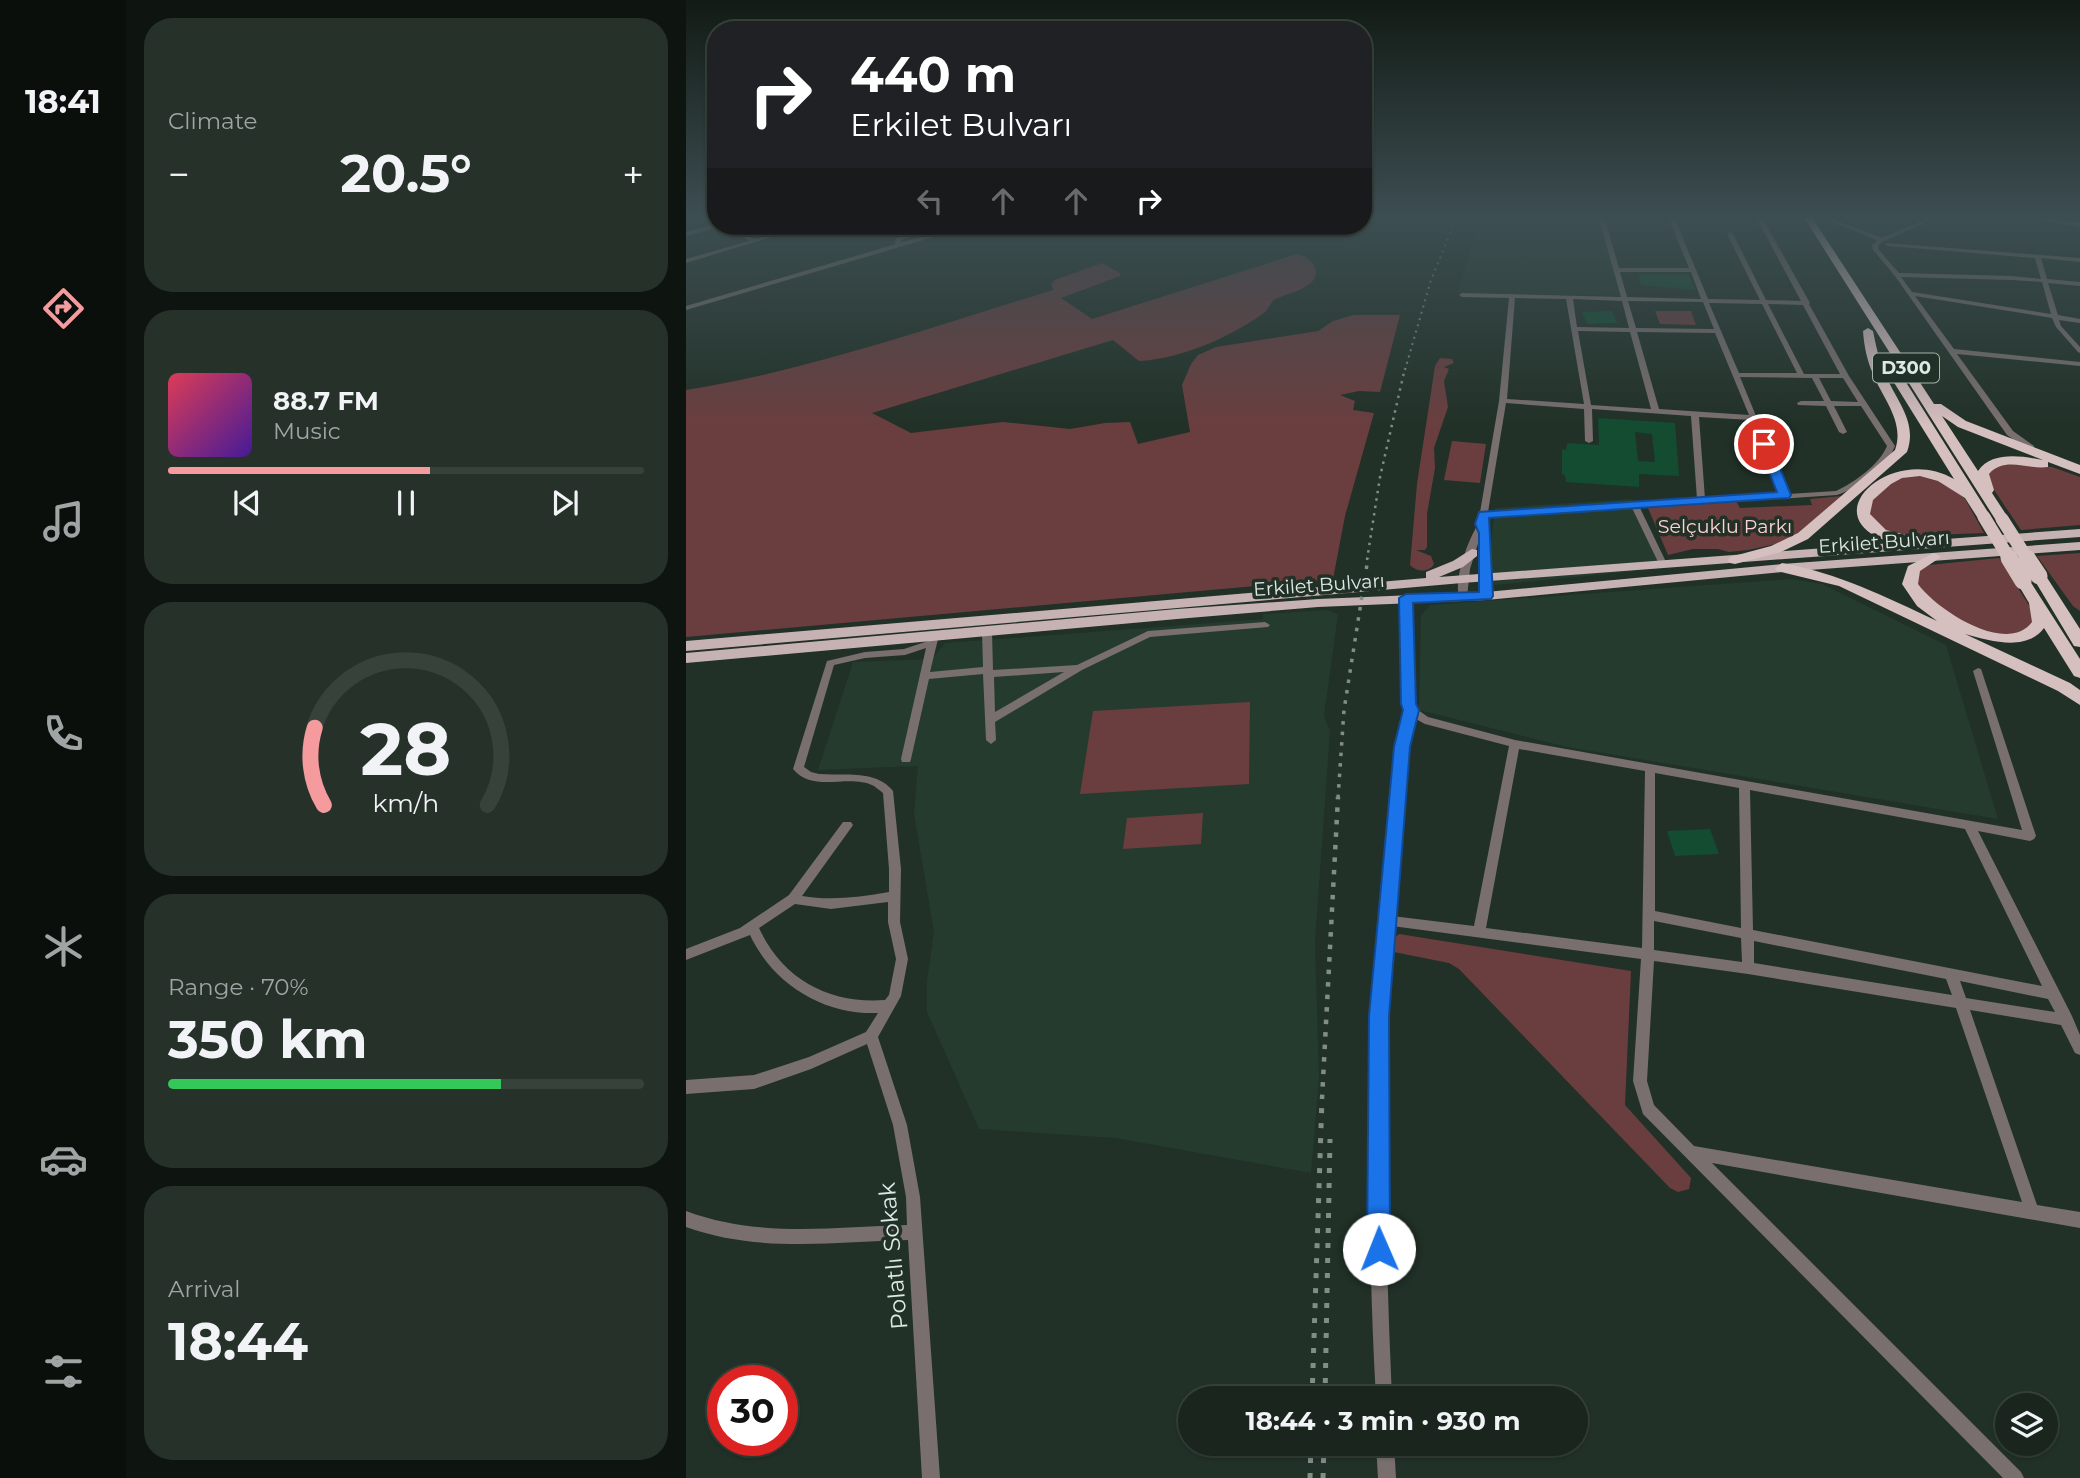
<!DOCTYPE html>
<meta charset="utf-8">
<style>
:root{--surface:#19251d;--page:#26312a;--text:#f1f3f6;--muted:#9fa5a4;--line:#37423b;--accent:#f59b9d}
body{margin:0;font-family:Montserrat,sans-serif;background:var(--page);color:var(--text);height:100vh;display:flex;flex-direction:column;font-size:26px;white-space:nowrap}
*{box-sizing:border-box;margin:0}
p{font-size:23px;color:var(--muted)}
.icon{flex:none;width:38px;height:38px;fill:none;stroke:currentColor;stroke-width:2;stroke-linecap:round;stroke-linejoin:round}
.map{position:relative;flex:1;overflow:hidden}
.sheet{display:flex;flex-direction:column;gap:18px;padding:18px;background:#0e1410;width:560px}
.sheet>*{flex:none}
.hud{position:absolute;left:21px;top:21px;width:665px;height:214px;border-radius:28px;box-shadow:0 2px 5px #0004,0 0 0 2px var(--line);background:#202124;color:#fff;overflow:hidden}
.buttons{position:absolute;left:1309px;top:1393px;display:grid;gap:14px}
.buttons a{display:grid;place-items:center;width:63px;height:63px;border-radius:50%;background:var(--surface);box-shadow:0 2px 5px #0004,0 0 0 2px var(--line);font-size:35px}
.speed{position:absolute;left:21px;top:1365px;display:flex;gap:14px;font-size:35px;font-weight:700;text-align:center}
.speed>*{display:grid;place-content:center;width:91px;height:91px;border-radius:50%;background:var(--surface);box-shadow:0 2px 5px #0004,0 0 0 2px var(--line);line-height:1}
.speed .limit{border:10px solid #d22;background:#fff;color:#111}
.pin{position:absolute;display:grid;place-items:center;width:60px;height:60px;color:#fff;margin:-30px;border:4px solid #fff;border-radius:50%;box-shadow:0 2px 7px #0007}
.me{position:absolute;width:77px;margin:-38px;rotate:359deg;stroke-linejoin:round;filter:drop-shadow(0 0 5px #0008)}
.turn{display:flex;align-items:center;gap:24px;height:147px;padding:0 28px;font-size:32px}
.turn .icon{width:91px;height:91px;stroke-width:2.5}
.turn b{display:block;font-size:49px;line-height:60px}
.lanes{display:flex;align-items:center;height:66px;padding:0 28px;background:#0003;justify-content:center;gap:35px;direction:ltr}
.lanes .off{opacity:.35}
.big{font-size:52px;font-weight:700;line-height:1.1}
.sheet .card{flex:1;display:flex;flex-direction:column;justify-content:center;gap:10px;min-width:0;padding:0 24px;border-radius:28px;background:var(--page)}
.sheet .dial{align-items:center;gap:0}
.dial svg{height:182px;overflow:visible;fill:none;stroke:var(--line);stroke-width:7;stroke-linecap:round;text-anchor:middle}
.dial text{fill:var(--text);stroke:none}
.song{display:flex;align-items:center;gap:21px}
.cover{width:84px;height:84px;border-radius:10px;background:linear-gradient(135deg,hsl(350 70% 55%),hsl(260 70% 35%))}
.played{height:7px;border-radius:4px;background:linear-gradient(90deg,var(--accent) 55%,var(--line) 55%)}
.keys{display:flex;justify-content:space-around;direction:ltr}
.heat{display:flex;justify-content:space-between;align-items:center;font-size:38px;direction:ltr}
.charge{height:10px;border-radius:5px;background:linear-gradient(90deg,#34c759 70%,var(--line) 0)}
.trip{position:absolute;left:492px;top:1386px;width:410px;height:70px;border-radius:35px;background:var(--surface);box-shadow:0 2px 5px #0004,0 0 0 2px var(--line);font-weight:700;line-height:70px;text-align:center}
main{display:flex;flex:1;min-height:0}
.tabs{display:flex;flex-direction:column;width:126px;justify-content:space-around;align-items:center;background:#0a0f0c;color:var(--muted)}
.tabs .icon{width:49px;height:49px}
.tabs .on{color:var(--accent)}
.tabs b{font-size:32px;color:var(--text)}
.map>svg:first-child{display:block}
</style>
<main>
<nav class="tabs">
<b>18:41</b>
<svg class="icon on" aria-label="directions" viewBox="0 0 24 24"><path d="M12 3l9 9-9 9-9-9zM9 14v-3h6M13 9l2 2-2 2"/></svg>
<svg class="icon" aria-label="music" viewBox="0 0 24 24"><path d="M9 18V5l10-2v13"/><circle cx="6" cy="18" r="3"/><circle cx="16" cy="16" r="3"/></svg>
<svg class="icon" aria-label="phone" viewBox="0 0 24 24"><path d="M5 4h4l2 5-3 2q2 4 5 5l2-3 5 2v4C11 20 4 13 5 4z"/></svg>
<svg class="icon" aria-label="climate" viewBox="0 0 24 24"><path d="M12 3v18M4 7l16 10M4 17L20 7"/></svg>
<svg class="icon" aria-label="car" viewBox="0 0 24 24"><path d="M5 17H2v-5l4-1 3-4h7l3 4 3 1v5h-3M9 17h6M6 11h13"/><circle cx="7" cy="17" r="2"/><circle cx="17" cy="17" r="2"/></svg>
<svg class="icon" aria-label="filters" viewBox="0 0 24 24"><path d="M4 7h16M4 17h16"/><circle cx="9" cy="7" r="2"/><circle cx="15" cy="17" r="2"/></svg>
</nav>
<section class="sheet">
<div class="card"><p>Climate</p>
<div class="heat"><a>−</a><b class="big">20.5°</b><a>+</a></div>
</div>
<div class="card">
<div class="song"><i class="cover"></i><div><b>88.7 FM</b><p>Music</p></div></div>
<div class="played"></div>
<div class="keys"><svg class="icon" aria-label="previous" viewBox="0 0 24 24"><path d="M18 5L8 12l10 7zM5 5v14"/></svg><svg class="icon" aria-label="pause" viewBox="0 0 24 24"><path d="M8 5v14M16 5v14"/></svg><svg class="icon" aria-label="next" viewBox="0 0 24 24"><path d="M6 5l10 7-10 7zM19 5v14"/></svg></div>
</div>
<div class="card dial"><svg viewBox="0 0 100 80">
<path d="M14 69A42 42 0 1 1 86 69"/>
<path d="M14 69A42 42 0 0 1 10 35" stroke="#f59b9d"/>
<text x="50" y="56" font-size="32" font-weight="700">28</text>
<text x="50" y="72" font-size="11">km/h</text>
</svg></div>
<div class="card"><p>Range · 70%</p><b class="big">350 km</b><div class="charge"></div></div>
<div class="card"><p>Arrival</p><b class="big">18:44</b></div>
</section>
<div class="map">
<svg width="1394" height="1478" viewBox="0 0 1394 1478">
<rect width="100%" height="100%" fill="#213127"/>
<g fill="#243b2e">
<polygon points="795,219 916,219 938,296 771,293"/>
<polygon points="946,499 978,568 800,586 809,508"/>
<polygon points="1106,579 1136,584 1260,645 1312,819 881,747 733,710 735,616 744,605"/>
<polygon points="640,610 652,614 638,716 644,731 629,941 633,1079 625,1173 429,1138 293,1129 241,1012 241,980 248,932 228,814 232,766 132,770 167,662 246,659 259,643 577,619 577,614"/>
</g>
<g fill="#6a3e3f">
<path d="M611,254c7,2 13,4 17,12 11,21 -28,27 -40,34 -4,3 -5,8 -9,12 -34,25 -84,47 -126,49l-26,-21 -241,73 39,20 92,-11 67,7 35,-6 25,-1 8,22 52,-12 -8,-47 9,-21 7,-9 18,-8 102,-16 15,-10 20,-6h47l-20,77 -21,-1 -19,4 15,6 -2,9 21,3 -29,103 -12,63 -647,58v-247c125,-20 246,-63 367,-100l-2,-6 4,-4 47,-17 18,10v3l-59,22 31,21z"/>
<polygon points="969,311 1005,311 1010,325 974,324"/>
<path d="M754,358l12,1 2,4 -10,4 5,2 -5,12 4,26 -14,41 1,20 -8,46v33l-2,3h-9l15,6 3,8c-5,9 -18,8 -24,1l7,-81 18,-118z"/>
<polygon points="766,441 800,444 794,483 758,480"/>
<polygon points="1320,463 1366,467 1394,477 1394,525 1335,530 1300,478 1304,469"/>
<polygon points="1232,474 1265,484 1279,499 1298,533 1216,536 1187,525 1181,507 1184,501 1209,478"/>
<polygon points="1156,496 1103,541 1062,550 1043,552 1032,549 1007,549 982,555 962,508 1050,501 1054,508 1126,505 1124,499"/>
<polygon points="1394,553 1394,611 1387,606 1351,556"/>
<path d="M1313,558l33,52 1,12c-36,36 -85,-10 -115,-32v-19l11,-6z"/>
<polygon points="564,702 563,784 394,794 407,711"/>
<polygon points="517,813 515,844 437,849 441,818"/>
<polygon points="713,934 945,971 939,1105 1005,1178 1003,1189 992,1192 984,1188 773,969 763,963 708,952 706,947 708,938"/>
</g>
<g fill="#134c31" fill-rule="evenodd">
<polygon points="952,275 1003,275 1009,290 955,285"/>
<polygon points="926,311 931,323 901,324 896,312"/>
<path d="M912,418l77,5 4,53 -40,-2v13l-73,-5 -1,-7 -3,-1v-25l4,1 1,-7 32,2zM949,432l17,2 3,28 -17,-1z"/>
<polygon points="1024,829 1033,854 989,856 981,831"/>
</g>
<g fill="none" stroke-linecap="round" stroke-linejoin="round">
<g fill="#796f6f" fill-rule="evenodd">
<path d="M913,219h6l14,49h70l-20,-49h6l33,80 52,1 -33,-66 3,-2 3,2 33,66 35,1 -44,-82h6l47,84 -1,1 40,72 46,70c-9,22 -36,42 -58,49l-197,13 27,56 -4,3 -4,-3 -27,-56 -145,9 -1,7 3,9 2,63 -5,3 -5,-3v-62l-11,35 -3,28 -2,2h-6c-5,-22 8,-56 19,-75l21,-123 10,-103 -47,-1 -3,-2 3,-2 159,4zM934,272h71l10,27 -74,-2zM829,298l51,1 18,105 -77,-5zM887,299l49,2 7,27 -52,-1zM942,301l75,1 11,27 -78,-1zM1023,303l53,1 35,69h-58zM1082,304l35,1 37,69h-36zM892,331l52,1 21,77 -60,-4zM951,332l78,1 34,82 -90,-6zM1054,377l72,1 12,23h-23l-4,2 1,2 28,1 13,26 4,2 4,-2 -13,-26h27l26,40c-8,19 -32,36 -51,45l-48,3zM1133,378h24l15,24 -27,-1zM820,403l78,6 1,32 4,2 4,-2 -1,-32 99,7 6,83 -209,13zM1013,417l52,3 30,74 -76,5z"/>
<path d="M1140,219h7l49,19 44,-19h7l-51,23 -4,4 1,4 20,23 113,3 29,3 -6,-21 -147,-12 -2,-1v-2l194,15v4l-39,-4 6,21 33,3v4l-32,-3 10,32 22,4v4l-21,-3 2,6 19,21v6l-2,-1 -22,-25 -4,-9 -137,-22 39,53 126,13v4l-123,-12 56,77 21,15v4h-6l-21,-15 -112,-159 -22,-26 -1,-5 5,-5zM1215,277l111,3 30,2 9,32 -139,-22z"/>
<polygon points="1349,219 1362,219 1394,223 1394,227"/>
<polygon points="30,224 33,226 32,227 0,236 0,232"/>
<polygon points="38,226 45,226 68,239 77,237 60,226 67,226 82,235 114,226 122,226 0,263 0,259 63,241"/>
<polygon points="252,226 260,226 215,240 214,245 209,244 210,238"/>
<path d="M720,595l5,3 3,106 4,6 10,7 87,23 507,90 -49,-159 5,-3 3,1 55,167 -2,3 -4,2 -52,-10 94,185 8,19v20l-5,-2 -14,-28 -91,-15 67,195 43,7v16l-368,-65 309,309 3,6h-21l-360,-364 -10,-33 8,-122 -249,-33c-11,157 -7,314 0,472h-16c-10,-175 -8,-351 9,-526 5,-53 5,-112 22,-163l-3,-5 -3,-106zM728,718l11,6 84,22 -35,180 -82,-10 15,-169zM833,749l126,22 -3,177 -156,-20zM969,773l84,15 2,140 -86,-17zM1064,790l215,39 77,157 -289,-56zM968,921l87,17 1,24 -88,-12zM1068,941l192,38 6,16 -198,-32zM968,961l94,13 208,34 66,194 -328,-56 -40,-41 -7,-24zM1274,981l88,18 7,13 -89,-14z"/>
<path d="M579,622l5,3 -2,2 -118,10 -68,33 -87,52 1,18 -5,4 -5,-4 -3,-66 -54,5 -18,80 -1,3h-8l-1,-3 25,-111 -21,7 -40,3 -31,7 -30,102 7,5 8,2c25,2 57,-5 74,17l8,78 -1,53 8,37 -7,37 -23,41 29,88 13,72 20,281h-18l-14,-238c-75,2 -150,13 -222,-13v-16c72,27 146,16 221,14l-1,-28 -13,-72 -26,-81 -56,25 -57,20 -68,5v-14l68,-5 55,-18 57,-25 12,-19c-55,2 -105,-29 -128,-78l-64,25v-11l54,-21 49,-33 54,-73h8l2,3 -2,3 -49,68c29,5 58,1 87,-4v-23l-6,-76c-1,-1 -9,-7 -9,-7 -26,-13 -60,8 -81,-17l34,-108 38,-9 39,-3 24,-8 2,-4 3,-1 5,3 -8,33 53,-5 -1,-35 5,-3 5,3 1,38 84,-5 71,-34zM378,672l-69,40 -1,-35zM202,902v20l8,37 -7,36 -4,5c-55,4 -102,-20 -126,-72l36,-24 36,5z"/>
<polygon points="690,1444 708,1444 710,1478 692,1478"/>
</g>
<polygon fill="#796f6f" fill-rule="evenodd" points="271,226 294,226 271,233 268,231 0,310 0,306"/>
<g fill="#c6b2b2" fill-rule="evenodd">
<polygon points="1394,529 1394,537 776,583 0,651 0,641 740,578 740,572 767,561 786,549 791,550 791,556 777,567 753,577"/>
<polygon points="1394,542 1394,550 1096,572 800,600 632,607 491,619 0,663 0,653 491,609 632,599 800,592 1096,564"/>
</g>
<g fill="#d6bfbf" fill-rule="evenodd">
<path d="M1119,219h8l121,185h7l25,17 114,44v9l-32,-12v5c-21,3 -43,-11 -59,7l5,16 -2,3 17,26 -2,3h-10zM1256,416l16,11 85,33c-22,-4 -51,-9 -65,11z"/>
<path d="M1182,328l5,3c3,15 6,29 12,43 11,26 33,48 22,78l-99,87 -27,13 -46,12 -5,-1 -2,-3 2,-3 41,-11 27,-13 97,-83c10,-28 -12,-51 -22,-76 -6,-14 -9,-28 -10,-43z"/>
<path d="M1205,365l6,3 94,149 -7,4 -5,-1 -14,-22 -27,-17 -18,-5 -18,2 -11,6 -18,16 -3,14 16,16 44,11 2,3 -2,3 -5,1c-16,-2 -33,-4 -48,-11 -57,-29 19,-92 77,-58l-69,-111z"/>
<path d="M1248,553l7,4 -21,14 -2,13c18,25 88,72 114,38l-3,-19 -13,-22 7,-5 5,2 52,81v19l-6,-2 -30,-48c-18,24 -53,13 -79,6l105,49 10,7v15l-22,-14 -219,-105 -62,-15 -2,-3 7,-5c56,10 104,34 155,58l-20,-15 -15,-22 6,-18z"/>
<polygon points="1353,571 1358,573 1394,629 1394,647 1388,646 1346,576"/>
</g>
<polyline stroke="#818e86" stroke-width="2" stroke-dasharray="2 4.5" stroke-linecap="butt" points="719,370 745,280 770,219"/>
<polyline stroke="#818e86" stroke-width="2.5" stroke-dasharray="2.5 5" stroke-linecap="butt" points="681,560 694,477 719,368"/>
<polyline stroke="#818e86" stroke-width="3.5" stroke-dasharray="3.5 7" stroke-linecap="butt" points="652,798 658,710 682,558"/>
<polyline stroke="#818e86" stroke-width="4.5" stroke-dasharray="4.5 8" stroke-linecap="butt" points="636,1099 652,797"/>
<g stroke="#818e86" stroke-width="5" stroke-dasharray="5 10" stroke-linecap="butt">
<polyline points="626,1398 636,1098"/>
<polyline points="639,1398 644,1139"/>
<polyline points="624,1478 625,1444"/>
<polyline points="637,1478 638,1444"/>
</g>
<g stroke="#d6bfbf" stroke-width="13">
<polyline points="1298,517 1324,560"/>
<polyline points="1316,519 1342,560"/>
</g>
<g stroke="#d6bfbf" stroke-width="17">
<polyline points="1323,558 1337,581"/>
<polyline points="1341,558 1353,576"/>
</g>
</g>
<linearGradient id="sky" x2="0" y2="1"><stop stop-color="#121b15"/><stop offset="0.51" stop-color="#3d4e52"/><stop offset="1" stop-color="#3d4e52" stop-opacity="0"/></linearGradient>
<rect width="1394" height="426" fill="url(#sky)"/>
<polygon fill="#1a73e8" stroke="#114b97" stroke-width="2" points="1078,440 1084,444 1105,495 1103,498 803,518 807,596 805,599 727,603 730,704 733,710 724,747 703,1016 704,1249 701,1257 693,1261 684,1257 681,1249 683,1016 708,747 717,710 715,704 713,598 720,594 793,592 793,533 789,524 793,512 1091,492 1072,444"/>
<g text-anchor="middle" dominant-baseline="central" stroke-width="7" stroke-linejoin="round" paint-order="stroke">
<rect fill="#213127" stroke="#a6b2ab" stroke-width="2" x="1187" y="353.5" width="66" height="29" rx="5"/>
<g font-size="18" font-weight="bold" fill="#dfe9e3">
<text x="1220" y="368">D300</text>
</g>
<g font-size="19" fill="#fed2d2" stroke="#213127">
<text x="1039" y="526">Selçuklu Parkı</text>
</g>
<g font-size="19" fill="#dfe9e3" stroke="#213127">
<text transform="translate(1198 542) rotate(-4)">Erkilet Bulvarı</text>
<text transform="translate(633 585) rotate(-4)">Erkilet Bulvarı</text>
</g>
<g font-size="23" fill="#dfe9e3" stroke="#213127">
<text transform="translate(207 1256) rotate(-95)">Polatlı Sokak</text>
</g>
</g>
</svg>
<div class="buttons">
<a><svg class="icon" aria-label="layers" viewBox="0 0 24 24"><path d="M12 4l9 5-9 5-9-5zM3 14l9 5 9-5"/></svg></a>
</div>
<div class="speed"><div class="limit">30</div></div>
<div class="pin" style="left:1078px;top:444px;background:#d93025"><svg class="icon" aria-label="arrive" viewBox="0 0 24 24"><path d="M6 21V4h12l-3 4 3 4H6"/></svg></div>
<svg class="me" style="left:693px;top:1249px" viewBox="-20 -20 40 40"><circle r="19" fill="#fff"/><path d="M0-13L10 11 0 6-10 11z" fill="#1a73e8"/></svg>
<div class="trip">18:44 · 3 min · 930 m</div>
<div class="hud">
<div class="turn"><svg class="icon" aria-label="right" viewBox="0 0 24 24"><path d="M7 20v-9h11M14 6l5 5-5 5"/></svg><div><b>440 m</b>Erkilet Bulvarı</div></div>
<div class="lanes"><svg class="icon off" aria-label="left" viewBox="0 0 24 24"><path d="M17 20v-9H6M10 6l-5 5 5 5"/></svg><svg class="icon off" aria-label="ahead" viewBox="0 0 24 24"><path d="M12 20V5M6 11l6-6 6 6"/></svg><svg class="icon off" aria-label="ahead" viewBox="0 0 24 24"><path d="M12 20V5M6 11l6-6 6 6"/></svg><svg class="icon" aria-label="right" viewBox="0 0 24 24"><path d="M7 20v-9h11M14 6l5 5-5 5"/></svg></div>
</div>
</div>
</main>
